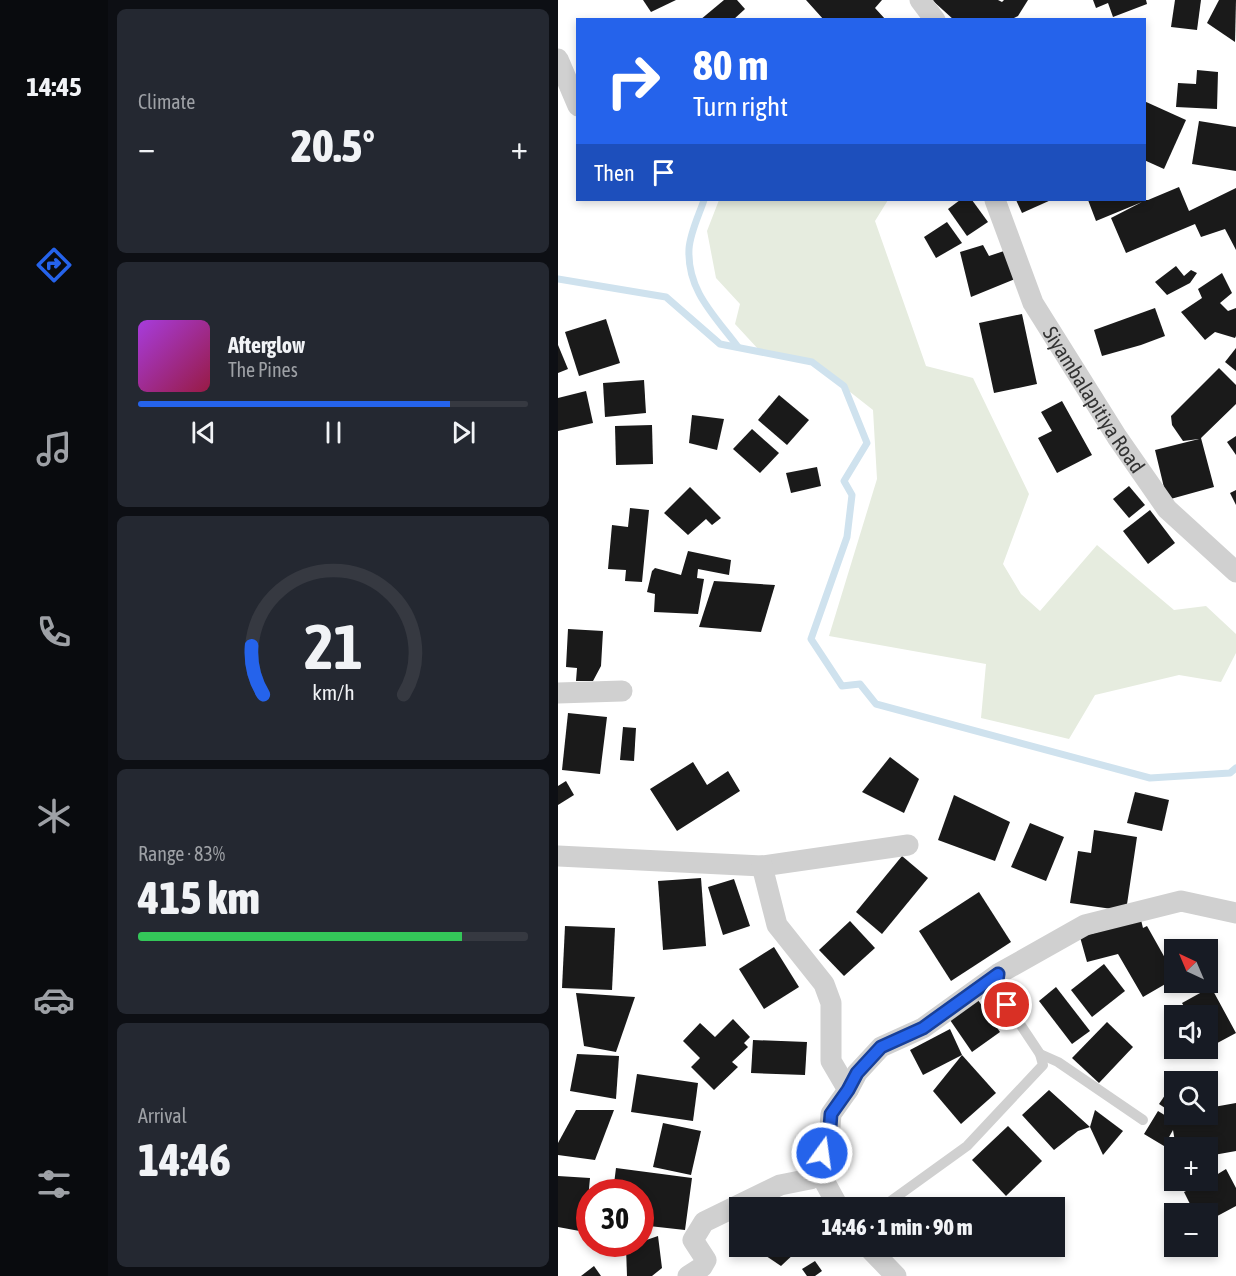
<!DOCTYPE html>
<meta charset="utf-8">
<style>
:root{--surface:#171b24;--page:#242831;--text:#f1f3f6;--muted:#9ea1a6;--line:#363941;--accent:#2563eb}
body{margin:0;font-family:"Asap Condensed",sans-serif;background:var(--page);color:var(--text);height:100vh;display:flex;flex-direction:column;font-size:22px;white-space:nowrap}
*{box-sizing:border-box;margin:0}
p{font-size:20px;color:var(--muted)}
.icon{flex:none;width:33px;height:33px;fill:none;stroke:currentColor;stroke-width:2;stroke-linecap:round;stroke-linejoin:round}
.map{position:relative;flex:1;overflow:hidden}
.side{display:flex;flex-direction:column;gap:9px;padding:9px;background:#0d0f14;width:450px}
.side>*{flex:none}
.banner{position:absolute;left:18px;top:18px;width:570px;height:183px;border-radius:0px;box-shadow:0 3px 9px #0003;background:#2563eb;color:#fff;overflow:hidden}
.needle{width:39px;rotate:316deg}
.buttons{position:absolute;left:606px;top:939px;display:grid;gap:12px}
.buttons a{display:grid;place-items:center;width:54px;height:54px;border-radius:0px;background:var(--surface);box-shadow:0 3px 9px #0003;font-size:30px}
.speed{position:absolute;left:18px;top:1179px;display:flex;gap:12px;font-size:30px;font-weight:700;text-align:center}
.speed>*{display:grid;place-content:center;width:78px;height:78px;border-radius:50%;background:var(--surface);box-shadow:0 3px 9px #0003;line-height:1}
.speed .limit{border:9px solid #d22;background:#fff;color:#111}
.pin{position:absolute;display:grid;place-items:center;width:51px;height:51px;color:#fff;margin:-26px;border:3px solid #fff;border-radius:50%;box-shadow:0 2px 6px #0007}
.me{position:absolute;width:66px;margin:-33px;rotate:14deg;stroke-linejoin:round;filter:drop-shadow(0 0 4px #0008)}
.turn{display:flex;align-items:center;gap:21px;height:126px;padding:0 18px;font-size:27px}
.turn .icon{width:78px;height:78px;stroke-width:2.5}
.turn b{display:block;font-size:42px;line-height:51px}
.then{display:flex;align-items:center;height:57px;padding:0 18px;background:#0003;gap:12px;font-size:22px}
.big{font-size:45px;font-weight:800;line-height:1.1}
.side .widget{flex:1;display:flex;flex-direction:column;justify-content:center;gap:9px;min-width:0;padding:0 21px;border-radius:9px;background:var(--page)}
.side .dial{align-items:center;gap:0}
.dial svg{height:156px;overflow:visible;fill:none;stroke:var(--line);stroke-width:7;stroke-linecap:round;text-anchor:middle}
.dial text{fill:var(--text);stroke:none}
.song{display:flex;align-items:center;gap:18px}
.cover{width:72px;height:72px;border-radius:9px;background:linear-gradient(135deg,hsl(280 70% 55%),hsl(340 70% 35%))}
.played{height:6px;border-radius:3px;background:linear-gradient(90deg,var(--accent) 80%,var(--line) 80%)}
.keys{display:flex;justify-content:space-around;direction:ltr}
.heat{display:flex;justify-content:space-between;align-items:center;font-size:33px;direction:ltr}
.charge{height:9px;border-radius:4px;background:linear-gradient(90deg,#34c759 83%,var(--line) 0)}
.trip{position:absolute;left:171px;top:1197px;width:336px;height:60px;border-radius:0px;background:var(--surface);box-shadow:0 3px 9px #0003;font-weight:800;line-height:60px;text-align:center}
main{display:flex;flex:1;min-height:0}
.tab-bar{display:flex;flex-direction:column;width:108px;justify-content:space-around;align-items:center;background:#090b0e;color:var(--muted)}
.tab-bar .icon{width:42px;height:42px}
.tab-bar .current{color:var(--accent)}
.tab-bar b{font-size:27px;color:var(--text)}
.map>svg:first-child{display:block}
</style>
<main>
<nav class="tab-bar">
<b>14:45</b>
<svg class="icon current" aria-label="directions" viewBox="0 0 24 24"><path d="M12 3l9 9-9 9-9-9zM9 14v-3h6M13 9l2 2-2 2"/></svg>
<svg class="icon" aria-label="music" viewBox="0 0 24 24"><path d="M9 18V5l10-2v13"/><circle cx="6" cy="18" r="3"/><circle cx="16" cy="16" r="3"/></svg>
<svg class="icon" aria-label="phone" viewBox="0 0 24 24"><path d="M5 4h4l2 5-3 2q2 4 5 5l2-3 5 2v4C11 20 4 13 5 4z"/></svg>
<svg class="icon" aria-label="climate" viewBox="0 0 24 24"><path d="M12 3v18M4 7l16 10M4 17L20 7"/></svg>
<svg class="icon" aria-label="car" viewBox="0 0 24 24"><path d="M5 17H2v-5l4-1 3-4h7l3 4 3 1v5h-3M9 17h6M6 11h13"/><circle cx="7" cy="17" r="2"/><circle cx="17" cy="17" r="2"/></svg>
<svg class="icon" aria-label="filters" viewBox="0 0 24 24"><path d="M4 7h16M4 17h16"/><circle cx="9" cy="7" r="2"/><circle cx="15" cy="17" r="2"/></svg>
</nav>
<section class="side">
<div class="widget"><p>Climate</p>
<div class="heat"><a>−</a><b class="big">20.5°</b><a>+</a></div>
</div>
<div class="widget">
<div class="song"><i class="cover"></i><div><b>Afterglow</b><p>The Pines</p></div></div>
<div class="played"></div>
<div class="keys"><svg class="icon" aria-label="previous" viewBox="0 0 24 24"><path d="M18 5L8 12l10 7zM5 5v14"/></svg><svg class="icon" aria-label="pause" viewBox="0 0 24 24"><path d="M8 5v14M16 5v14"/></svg><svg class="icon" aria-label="next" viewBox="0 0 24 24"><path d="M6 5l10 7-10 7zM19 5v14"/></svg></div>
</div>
<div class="widget dial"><svg viewBox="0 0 100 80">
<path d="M14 69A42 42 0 1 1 86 69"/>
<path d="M14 69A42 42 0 0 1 8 44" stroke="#2563eb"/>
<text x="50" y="56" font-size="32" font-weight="700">21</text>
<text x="50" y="72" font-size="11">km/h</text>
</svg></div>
<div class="widget"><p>Range · 83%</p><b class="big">415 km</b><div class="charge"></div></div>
<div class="widget"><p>Arrival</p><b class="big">14:46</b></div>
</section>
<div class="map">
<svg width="678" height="1276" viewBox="0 0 678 1276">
<rect width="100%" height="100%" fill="#fff"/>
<polygon fill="#e6ecdf" points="161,200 330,200 317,221 368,366 415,378 471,494 445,564 463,594 482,611 539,545 616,610 648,606 678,634 678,653 663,682 621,675 537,695 511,739 423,718 428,664 271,636 319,479 315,410 254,362 201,350 177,324 182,304 158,278 149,231"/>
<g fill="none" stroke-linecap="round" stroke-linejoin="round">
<g stroke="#cfe2ee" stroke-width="7">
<path d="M146,200c-5,15 -14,33 -15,49 -2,42 26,67 49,98"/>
<polyline points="0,279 108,297 162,344 254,362 286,386 309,443 286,481 294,495 289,537 253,639 284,686 302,684 318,704 592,778 672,773 678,768"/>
</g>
</g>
<g fill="#1a1a1a">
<polygon points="85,0 118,0 93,12"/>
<polygon points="166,0 179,0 187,9 175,20 142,20"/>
<polygon points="248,0 324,0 317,8 328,20 266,20"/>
<polygon points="374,0 440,0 444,2 446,0 470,0 460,16 452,20 396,20"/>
<polygon points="535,0 588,0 589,4 555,17 550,3 538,8"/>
<polygon points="617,0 643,0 639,30 613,27"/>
<polygon points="661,0 678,0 677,42 649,23"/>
<polygon points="639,70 660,72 659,109 618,107 620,83 638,84"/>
<polygon points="586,101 628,120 606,169 586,160"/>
<polygon points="641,121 678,127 678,171 634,164"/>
<polygon points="621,187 631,211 678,188 678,250 667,229 643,237 637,224 568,253 553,218 584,202 538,221 530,200 590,200"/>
<polygon points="402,200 414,200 430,222 409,236 390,209"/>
<polygon points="458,200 493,200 464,213"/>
<polygon points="389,222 404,243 378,258 366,237"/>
<polygon points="425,245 431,256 449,250 457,279 413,297 402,252"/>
<polygon points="618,266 626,276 633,270 639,273 632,283 609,295 597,282"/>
<polygon points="664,273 674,293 662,303 670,311 678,308 678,336 677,338 657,332 647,340 623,312 644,298 640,289"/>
<polygon points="597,308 607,336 583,345 544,356 536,330"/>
<polygon points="464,314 479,384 436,393 421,323"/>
<polygon points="48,319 62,363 21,376 7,332"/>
<polygon points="0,345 10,369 0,373"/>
<polygon points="678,348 678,371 667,362"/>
<polygon points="661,368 678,385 678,404 643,438 656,487 609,500 597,450 641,439 625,441 614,425 613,416"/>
<polygon points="86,380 88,413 47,417 45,383"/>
<polygon points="28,391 35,423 0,431 0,398"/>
<polygon points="221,395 251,420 229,445 200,420"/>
<polygon points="504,401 534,455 499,473 480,438 494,431 483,412"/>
<polygon points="134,415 166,419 159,450 131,443"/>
<polygon points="94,425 95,464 58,465 57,426"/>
<polygon points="194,429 221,453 202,473 175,449"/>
<polygon points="678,436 678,455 669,442"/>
<polygon points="259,467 263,486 233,493 228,473"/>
<polygon points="571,486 587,505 571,518 555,499"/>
<polygon points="132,487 163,518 154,525 148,519 130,535 106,513"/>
<polygon points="678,490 678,505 672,493"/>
<polygon points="72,508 91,510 84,582 67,581 68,570 50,569 54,525 70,527"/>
<polygon points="592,510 617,543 590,564 565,531"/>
<polygon points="130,551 173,560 171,575 140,569 139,578 146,579 140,614 96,612 97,594 89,592 94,571 97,568 123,575"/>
<polygon points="156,581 217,585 203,632 141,627"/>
<polygon points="10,629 45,631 43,666 35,681 18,681 19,668 8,667"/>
<polygon points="10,713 49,717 42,774 4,770"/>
<polygon points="65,727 78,728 76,761 62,760"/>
<polygon points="332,757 361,779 346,813 304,792"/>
<polygon points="135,762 149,785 170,771 182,791 119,831 92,789"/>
<polygon points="8,781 16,795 0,805 0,786"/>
<polygon points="577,792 611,800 604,831 569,823"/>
<polygon points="396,795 452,822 437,861 380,840"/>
<polygon points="472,823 506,837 488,881 453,867"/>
<polygon points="536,830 579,837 568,911 512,903 520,851 533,853"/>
<polygon points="344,856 370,878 324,934 298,912"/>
<polygon points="143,878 148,946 105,950 100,881"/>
<polygon points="176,879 192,926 165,935 150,887"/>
<polygon points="421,892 453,942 393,981 361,931"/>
<polygon points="583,920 585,928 589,926 616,974 616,979 585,997 560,954 529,962 522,937"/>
<polygon points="292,921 317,948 286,976 261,950"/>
<polygon points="7,926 57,928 54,990 4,988"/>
<polygon points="216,947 241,987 206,1009 181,969"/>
<polygon points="546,964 567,991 534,1017 513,990"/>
<polygon points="498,987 532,1031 514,1044 481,1001"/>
<polygon points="653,987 678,1033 650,1048 650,1016 618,1016 628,1010 624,1003"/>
<polygon points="18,993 77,997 58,1052 26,1046"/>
<polygon points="420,1000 442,1032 414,1052 392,1020"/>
<polygon points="175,1019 192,1037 186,1043 190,1047 174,1062 180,1067 156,1090 133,1067 142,1058 125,1041 142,1023 157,1037"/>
<polygon points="549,1022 575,1047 541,1083 514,1058"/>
<polygon points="392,1029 404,1055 365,1075 352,1050"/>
<polygon points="195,1040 249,1042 247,1075 193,1073"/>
<polygon points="19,1054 61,1056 58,1099 12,1091"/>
<polygon points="404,1055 438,1093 403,1124 375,1091"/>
<polygon points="79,1074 140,1083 135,1121 73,1112"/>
<polygon points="616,1082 616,1114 601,1104"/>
<polygon points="491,1090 532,1127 520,1131 496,1150 464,1115"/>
<polygon points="678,1103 678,1151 650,1156 650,1148 618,1148 615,1130 606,1146 586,1134 600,1111 613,1119 613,1115 617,1114 650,1114 650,1108"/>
<polygon points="18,1110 56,1110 37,1160 0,1155 0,1143"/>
<polygon points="537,1110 565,1131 545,1155 532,1127"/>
<polygon points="105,1123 143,1131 133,1175 95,1167"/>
<polygon points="450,1126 484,1161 448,1196 414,1160"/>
<polygon points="58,1168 134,1178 127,1230 82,1225 82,1192 55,1192"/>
<polygon points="668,1169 678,1188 678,1206 650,1221 650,1214 637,1214 626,1192 650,1180"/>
<polygon points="0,1176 32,1178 27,1232 0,1227"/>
<polygon points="100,1236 104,1268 94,1276 69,1276 68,1247"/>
<polygon points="193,1246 237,1246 239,1251 223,1266"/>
<polygon points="257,1261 264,1271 257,1276 249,1276 244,1269"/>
<polygon points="36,1266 43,1276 23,1276"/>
</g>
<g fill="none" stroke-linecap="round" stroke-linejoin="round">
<g stroke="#d0d0d0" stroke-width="10">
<polyline points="482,1054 500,1062 585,1120"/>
<polyline points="323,1208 409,1146 485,1065 482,1054 438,988 439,974"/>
</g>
<g stroke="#d0d0d0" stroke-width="21">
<polyline points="362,0 377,20"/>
<polyline points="0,59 20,106"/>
<path id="s1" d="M437,200l38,103 84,134 50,72 69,63"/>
<polyline points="0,693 64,691"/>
<polyline points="0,856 204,866 350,845"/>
<polyline points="204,866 219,925 266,984 273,1003 273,1061 290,1090 273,1114 271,1140 258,1166 281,1208"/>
<polyline points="290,1090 299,1073 323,1047 365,1028 440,974 527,925 623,901 678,913"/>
<polyline points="309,1246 338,1276"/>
<polyline points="130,1276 144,1267 148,1260 135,1240 146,1222 222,1185 252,1179 258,1166"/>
</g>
</g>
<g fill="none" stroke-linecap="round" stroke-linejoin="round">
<g stroke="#184099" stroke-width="15">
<polyline id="route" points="264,1153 271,1140 273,1114 290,1090 299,1073 323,1047 365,1028 440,974 438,988 449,1005"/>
</g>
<use href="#route" stroke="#2563eb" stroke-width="10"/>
</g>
<g text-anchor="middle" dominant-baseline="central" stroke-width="6" stroke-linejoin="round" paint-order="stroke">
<g font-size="21" fill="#333" stroke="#fff">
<text stroke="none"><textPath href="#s1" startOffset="224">Siyambalapitiya Road</textPath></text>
</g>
</g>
</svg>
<div class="buttons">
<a><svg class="needle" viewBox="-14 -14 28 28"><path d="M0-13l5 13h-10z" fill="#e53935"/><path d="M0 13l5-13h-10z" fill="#9ea1a6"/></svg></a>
<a><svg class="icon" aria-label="sound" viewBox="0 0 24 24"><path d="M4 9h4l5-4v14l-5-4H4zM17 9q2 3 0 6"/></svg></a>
<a><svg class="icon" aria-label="search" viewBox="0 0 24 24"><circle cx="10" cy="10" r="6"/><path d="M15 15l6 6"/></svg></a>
<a>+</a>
<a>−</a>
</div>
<div class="speed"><div class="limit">30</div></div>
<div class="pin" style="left:449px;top:1005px;background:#d93025"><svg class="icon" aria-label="arrive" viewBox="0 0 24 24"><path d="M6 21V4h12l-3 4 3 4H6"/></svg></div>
<svg class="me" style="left:264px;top:1153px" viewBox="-20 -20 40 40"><circle r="17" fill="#2563eb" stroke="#fff" stroke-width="3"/><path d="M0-11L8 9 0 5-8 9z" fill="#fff"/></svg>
<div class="trip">14:46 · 1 min · 90 m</div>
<div class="banner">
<div class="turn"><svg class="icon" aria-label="right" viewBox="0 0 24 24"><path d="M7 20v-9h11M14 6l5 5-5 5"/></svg><div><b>80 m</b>Turn right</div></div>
<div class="then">Then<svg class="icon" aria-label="arrive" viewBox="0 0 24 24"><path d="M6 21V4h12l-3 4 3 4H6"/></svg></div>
</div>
</div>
</main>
